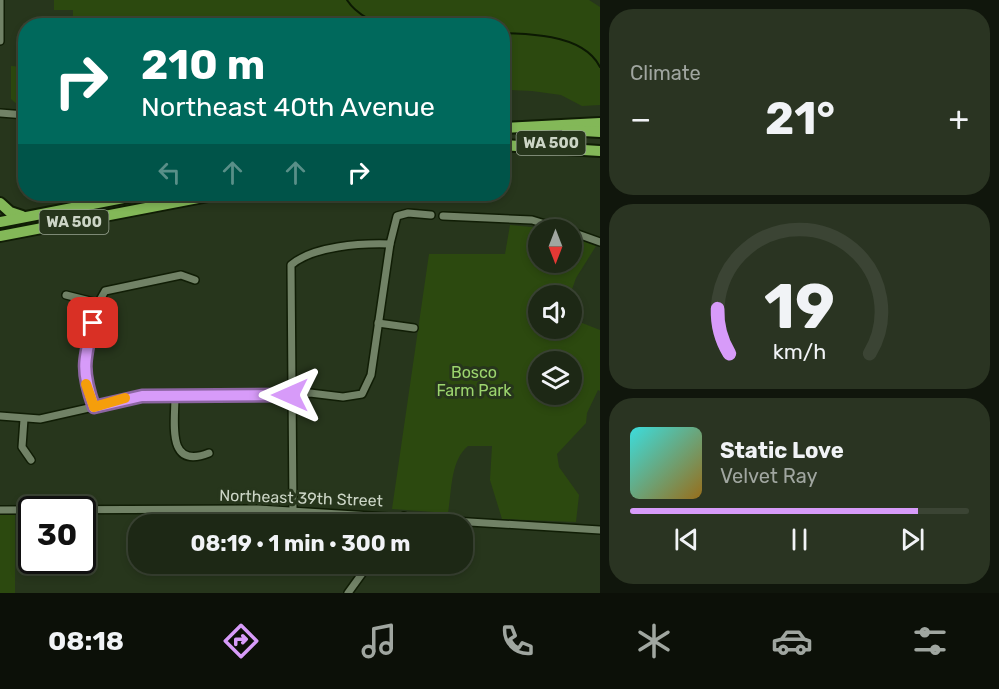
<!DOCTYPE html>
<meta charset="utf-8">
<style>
:root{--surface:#1d2815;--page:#2a3422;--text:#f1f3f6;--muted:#a0a6a0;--line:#3b4434;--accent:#d79bf9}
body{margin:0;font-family:Rubik,sans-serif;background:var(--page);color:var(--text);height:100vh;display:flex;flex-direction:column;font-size:22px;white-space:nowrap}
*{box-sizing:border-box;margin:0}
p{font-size:20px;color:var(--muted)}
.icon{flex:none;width:33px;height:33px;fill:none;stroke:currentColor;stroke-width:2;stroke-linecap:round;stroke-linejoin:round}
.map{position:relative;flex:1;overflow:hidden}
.details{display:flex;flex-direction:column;gap:9px;padding:9px;background:#10160c;width:399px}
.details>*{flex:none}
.guide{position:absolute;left:18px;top:18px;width:492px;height:183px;border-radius:24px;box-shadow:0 3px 9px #0003,0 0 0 2px var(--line);background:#00695c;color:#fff;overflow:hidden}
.needle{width:39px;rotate:180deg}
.controls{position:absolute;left:528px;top:219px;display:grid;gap:12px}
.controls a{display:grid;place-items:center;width:54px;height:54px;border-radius:50%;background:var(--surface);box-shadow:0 3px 9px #0003,0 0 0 2px var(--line);font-size:30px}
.speed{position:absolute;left:18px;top:496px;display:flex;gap:12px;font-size:30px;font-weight:700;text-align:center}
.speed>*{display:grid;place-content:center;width:78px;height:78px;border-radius:50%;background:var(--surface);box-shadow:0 3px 9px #0003,0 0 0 2px var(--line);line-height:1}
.speed .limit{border:3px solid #111;border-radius:9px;background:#fff;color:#111}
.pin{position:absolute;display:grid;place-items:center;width:51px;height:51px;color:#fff;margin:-26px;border-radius:12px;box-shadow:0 3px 9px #0006}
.me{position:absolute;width:66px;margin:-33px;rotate:270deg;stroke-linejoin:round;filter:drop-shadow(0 0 4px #0008)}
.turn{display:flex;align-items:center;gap:21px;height:126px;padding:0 24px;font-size:27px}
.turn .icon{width:78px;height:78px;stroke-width:2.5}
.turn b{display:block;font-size:42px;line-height:51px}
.lanes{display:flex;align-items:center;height:57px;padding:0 24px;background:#0003;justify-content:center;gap:30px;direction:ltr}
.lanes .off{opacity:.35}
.big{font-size:45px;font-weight:700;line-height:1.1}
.details .widget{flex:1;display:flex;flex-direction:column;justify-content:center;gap:9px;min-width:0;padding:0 21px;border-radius:24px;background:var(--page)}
.details .dial{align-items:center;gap:0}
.dial svg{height:156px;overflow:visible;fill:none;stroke:var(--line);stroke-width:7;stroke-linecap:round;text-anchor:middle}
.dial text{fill:var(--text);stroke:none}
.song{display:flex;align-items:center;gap:18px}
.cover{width:72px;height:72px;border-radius:9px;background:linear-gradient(135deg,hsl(180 70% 55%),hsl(40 70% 35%))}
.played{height:6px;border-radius:3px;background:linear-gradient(90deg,var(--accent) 85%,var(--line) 85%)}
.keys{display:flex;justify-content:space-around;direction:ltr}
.heat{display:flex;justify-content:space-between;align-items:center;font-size:33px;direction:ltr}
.trip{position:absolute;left:128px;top:514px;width:345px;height:60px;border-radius:24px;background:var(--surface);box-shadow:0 3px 9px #0003,0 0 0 2px var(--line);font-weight:700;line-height:60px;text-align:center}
.tabs{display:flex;height:96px;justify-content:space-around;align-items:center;background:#0c1008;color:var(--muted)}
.tabs .icon{width:42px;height:42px}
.tabs .active{color:var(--accent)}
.tabs b{font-size:27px;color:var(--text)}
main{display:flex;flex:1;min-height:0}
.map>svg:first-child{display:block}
</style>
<main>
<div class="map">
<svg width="600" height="593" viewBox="0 0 600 593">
<rect width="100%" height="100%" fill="#27361c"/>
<g fill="#2c490f" fill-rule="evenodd">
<polygon points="54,0 589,0 600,7 600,105 582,106 561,95 532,91 510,90 503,92 502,26 73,25 73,10 54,10"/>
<polygon points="11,66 25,67 25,107 19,106 11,99"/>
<path d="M510,225l42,4 -14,1v32h34v-25l24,9 -20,32 -6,17 -32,1v32h34v-9l28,11v61l-2,-1 -11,23 -1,10 -29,31 2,13 20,28 -3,27 -74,-3 -12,-39 2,-34h-24c-18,15 -16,45 -20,67l-56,-4 37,-255h76zM538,362h34v32h-34z"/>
<rect x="0" y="515" width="15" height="78"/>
</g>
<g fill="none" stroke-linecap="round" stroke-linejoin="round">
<path stroke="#0c1903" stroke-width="2" d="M347,0c42,65 219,0 253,67"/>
<g stroke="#101d05" stroke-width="10">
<g id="minor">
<polyline points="0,41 0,0"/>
<polyline points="0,113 26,115"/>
<polyline points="443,216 532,220 565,230"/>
<polyline points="572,232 600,242"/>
<polyline points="66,295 98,303"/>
<polyline points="378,323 414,328"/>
<path d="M175,396c0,27 -9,74 34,57"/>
<path d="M94,407c-4,-10 -10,-22 -10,-32 -2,-23 9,-65 21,-84l76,-16 14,5"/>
<polyline points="0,416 40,419 142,396 310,393 343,397 362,394 371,375 390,244 397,216 408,213 431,215"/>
<polyline points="24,419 22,447 31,460"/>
<polyline points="0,510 258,509 600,530"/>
<path d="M293,510l-2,-245c22,-19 70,-22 99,-21"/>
<polyline points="398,525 404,516"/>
<polyline points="348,593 369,564"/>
</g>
</g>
<g stroke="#101d05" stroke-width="14">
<g id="highway">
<polyline points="502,128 600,123"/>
<polyline points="567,130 600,132"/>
<polyline points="502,145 600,151"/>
<polyline points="0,203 10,212 22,216"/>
<polyline points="0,222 144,194"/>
<polyline points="0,236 219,194"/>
</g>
</g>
<use href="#minor" stroke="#718266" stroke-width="7"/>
<use href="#highway" stroke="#83b858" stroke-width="10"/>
</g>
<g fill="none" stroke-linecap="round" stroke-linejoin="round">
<g stroke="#8c65a2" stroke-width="15">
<path id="route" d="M93,323c-9,37 -12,47 1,84l48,-11 148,-1"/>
</g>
<use href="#route" stroke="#d79bf9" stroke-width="10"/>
<polyline stroke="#f59e0b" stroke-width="10" points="86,384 94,407 125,398"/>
</g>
<g text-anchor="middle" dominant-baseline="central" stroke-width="6" stroke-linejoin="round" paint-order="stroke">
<g fill="#27361c" stroke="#9aa593" stroke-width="1.5">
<rect x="516.5" y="131" width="69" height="24" rx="4.5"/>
<rect x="39.5" y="210" width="69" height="24" rx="4.5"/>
</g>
<g font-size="15" font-weight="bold" fill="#ccd5c6">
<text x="551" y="143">WA 500</text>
<text x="74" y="222">WA 500</text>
</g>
<g font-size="16" fill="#9cd56e" stroke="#27361c">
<text x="474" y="372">Bosco<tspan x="474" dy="18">Farm Park</tspan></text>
</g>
<g font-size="16" fill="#ccd5c6" stroke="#27361c">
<text transform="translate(301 498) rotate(2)">Northeast 39th Street</text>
</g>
</g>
</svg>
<div class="controls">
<a><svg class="needle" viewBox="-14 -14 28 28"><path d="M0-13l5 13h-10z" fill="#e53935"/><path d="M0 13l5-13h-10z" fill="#a0a6a0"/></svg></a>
<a><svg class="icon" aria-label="sound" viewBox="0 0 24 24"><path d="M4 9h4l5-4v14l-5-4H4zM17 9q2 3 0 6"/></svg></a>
<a><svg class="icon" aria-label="layers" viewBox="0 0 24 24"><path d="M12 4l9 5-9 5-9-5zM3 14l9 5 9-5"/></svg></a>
</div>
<div class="speed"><div class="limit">30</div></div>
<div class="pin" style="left:93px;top:323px;background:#d93025"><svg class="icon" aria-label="arrive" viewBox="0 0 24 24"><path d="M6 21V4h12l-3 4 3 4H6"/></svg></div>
<svg class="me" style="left:290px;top:395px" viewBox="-20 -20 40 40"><path d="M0-17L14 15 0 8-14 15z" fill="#d79bf9" stroke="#fff" stroke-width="4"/></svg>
<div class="trip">08:19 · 1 min · 300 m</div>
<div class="guide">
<div class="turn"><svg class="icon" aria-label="right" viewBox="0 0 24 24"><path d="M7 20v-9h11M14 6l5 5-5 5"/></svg><div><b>210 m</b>Northeast 40th Avenue</div></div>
<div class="lanes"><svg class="icon off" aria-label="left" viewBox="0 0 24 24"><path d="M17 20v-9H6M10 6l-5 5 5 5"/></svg><svg class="icon off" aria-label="ahead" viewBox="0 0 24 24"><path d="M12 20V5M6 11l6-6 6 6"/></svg><svg class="icon off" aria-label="ahead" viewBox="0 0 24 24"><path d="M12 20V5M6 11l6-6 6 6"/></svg><svg class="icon" aria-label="right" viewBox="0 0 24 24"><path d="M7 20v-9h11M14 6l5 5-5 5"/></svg></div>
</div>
</div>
<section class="details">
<div class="widget"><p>Climate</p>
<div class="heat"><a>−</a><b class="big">21°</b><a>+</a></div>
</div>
<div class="widget dial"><svg viewBox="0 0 100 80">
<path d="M14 69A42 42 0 1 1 86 69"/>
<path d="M14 69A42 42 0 0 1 8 46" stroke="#d79bf9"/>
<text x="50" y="56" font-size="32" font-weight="700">19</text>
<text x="50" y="72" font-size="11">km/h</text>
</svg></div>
<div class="widget">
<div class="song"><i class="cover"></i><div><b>Static Love</b><p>Velvet Ray</p></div></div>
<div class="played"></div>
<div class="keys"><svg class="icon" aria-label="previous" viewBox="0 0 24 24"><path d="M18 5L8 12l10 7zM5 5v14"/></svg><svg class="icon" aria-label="pause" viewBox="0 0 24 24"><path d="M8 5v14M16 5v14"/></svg><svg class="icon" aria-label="next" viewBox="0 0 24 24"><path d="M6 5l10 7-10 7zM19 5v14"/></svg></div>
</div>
</section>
</main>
<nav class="tabs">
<b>08:18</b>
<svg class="icon active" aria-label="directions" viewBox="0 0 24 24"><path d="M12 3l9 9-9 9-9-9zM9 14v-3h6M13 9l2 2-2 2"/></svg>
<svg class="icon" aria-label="music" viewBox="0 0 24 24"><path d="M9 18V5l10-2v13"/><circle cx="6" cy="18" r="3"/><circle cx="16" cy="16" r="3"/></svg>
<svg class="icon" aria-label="phone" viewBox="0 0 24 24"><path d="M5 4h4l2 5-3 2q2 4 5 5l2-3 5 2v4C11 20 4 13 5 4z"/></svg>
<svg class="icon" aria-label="climate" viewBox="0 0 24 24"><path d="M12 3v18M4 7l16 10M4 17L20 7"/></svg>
<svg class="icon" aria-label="car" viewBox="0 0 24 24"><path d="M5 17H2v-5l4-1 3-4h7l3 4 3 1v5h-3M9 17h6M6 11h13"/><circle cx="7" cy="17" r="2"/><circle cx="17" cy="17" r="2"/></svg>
<svg class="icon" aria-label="filters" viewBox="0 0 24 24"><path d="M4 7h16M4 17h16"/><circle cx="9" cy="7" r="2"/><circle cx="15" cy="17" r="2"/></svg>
</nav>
